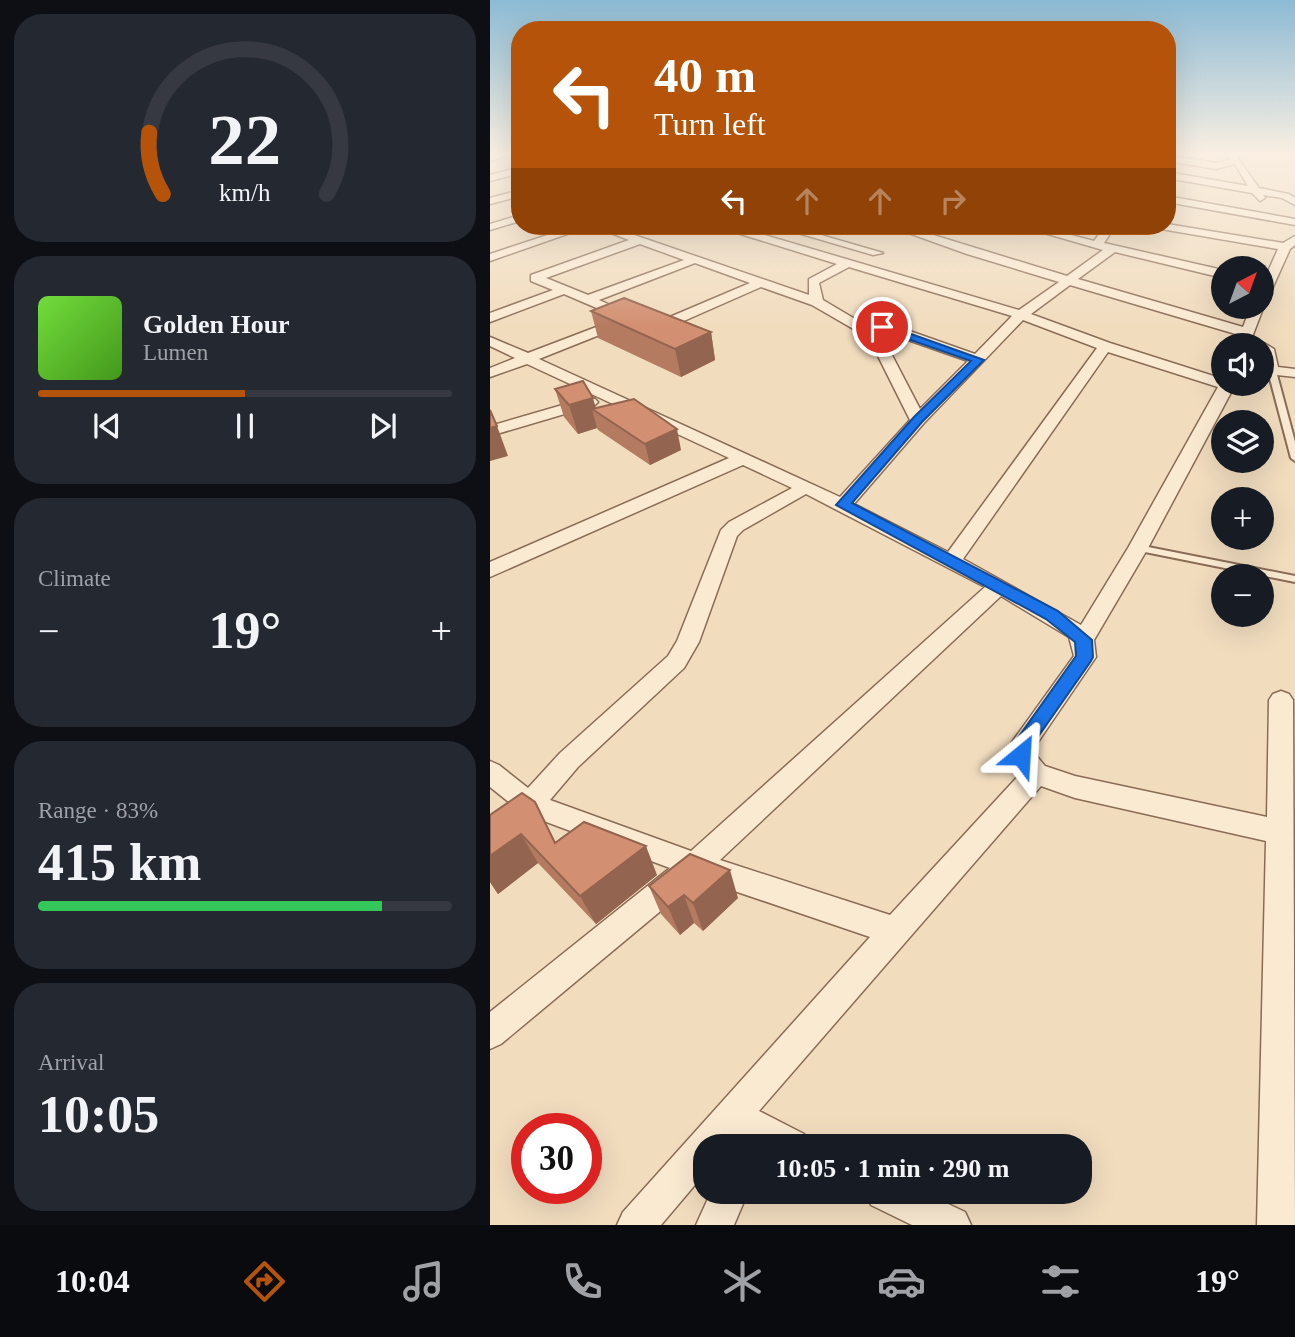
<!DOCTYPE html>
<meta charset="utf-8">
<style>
:root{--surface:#171b24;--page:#242831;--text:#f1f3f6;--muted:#9ea1a6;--line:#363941;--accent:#b45309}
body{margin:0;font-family:Georgia,serif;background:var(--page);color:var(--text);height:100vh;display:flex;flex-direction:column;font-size:26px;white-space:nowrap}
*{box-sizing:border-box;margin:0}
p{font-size:23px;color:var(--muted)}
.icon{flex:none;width:38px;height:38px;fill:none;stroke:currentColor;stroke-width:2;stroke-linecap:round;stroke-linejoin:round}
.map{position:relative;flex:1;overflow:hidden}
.drawer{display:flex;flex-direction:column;gap:14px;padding:14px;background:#0d0f14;width:490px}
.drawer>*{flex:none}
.hud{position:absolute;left:21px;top:21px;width:665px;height:214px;border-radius:28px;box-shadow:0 7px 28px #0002;background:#b45309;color:#fff;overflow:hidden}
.needle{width:46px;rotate:41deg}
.tools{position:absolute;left:721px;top:256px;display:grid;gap:14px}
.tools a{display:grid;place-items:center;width:63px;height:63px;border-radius:50%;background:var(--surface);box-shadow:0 7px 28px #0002;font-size:35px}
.speed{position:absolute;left:21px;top:1113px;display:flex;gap:14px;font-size:35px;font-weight:700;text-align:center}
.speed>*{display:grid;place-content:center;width:91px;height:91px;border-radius:50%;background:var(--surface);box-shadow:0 7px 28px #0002;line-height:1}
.speed .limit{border:10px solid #d22;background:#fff;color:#111}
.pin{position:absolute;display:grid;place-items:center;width:60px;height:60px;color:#fff;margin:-30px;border:4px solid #fff;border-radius:50%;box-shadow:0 2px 7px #0007}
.me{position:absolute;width:77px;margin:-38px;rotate:27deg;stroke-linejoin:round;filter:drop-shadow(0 0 5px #0008)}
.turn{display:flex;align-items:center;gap:24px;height:147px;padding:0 28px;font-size:32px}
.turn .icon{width:91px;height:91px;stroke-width:2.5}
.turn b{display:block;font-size:49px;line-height:60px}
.lanes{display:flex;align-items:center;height:66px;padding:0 28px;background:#0003;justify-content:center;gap:35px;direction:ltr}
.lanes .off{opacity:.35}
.big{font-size:52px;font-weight:700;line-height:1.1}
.drawer .widget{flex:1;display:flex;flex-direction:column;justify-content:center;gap:10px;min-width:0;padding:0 24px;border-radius:28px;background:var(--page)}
.drawer .dial{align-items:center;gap:0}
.dial svg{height:182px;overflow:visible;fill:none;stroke:var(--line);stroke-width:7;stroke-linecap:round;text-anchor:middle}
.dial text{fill:var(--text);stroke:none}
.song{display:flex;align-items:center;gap:21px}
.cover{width:84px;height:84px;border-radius:10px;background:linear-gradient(135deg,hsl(100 70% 55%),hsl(100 70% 35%))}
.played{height:7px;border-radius:4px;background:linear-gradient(90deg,var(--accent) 50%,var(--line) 50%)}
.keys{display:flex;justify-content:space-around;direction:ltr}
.heat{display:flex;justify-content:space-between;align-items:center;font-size:38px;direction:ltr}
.charge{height:10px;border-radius:5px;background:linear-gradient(90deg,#34c759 83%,var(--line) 0)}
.trip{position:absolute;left:203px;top:1134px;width:399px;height:70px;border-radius:28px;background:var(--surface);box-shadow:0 7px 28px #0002;font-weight:700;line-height:70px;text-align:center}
.tab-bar{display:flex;height:112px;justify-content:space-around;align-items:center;background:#090b0e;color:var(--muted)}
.tab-bar .icon{width:49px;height:49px}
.tab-bar .selected{color:var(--accent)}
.tab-bar b{font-size:32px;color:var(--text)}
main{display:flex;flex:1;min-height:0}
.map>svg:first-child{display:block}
</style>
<main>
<section class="drawer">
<div class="widget dial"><svg viewBox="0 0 100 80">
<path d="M14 69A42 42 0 1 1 86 69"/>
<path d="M14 69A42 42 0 0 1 8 42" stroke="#b45309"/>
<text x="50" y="56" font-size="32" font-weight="700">22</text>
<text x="50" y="72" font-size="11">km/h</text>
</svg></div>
<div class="widget">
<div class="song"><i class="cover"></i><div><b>Golden Hour</b><p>Lumen</p></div></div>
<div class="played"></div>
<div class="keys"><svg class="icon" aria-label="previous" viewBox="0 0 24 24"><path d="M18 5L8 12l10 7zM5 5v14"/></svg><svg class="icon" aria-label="pause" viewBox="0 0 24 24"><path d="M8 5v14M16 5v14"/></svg><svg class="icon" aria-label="next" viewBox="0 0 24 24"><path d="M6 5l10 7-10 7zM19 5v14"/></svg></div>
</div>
<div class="widget"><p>Climate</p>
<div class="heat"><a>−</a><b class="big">19°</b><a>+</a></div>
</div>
<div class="widget"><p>Range · 83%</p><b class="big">415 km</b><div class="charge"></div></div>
<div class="widget"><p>Arrival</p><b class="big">10:05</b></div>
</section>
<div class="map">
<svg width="805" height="1225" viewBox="0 0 805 1225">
<rect width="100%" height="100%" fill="#f1dcbe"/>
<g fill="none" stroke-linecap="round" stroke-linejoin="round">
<g stroke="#8a6c56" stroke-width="4">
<g id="lane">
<polygon points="779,369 786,371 805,442 805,461 801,458 778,371"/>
<polygon points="648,545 805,576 805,582 645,550 643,548"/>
</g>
</g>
<g stroke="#8a6c56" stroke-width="3">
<g id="street">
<polygon points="18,154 17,156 0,161 0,155"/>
<polygon points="735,154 745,154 769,188 799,194 805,198 805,205 792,198 773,195 775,198 770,201 762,193 677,178 677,172 758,186 745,164 726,169 677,161 677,155 726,163 740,160"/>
<polygon points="30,167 30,173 0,181 0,175"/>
<polygon points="30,190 30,196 0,204 0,198"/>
<polygon points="677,196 805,219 805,225 677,202"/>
<polygon points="30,215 30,221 0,230 0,224"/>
<polygon points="677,224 793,243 805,236 805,245 800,249 778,298 772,302 772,285 788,249 671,229 666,226"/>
<polygon points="85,226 100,226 0,261 0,254"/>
<path d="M103,226h15l201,69v-16l28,-15 -100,-31v-4l4,-1 278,82 40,-28 -92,-28 -78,-28h15l163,50 36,-26 -83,-24h17l57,15 11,-15h10l-11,17 119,27v8l-108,-26 -37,27 165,48 8,-21h11l1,-3 1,3 -15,39h-14l4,-10 -169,-50 -39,29 79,29 113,36v4l12,2 -87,163 -54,92 2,17 -60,88 -2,8 11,13 30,10 192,41 2,-117 4,-6 8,-3 8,3 4,6 2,525h-38l9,-384 -191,-43 -34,-12 -282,325 45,23 5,12h-53l-19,-9 -8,9h-24v27l-44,52h-44l6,-13 247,-275 -171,-58 -198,165 -11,5v-37l180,-144 -137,-51 -34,23 -9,4v-27l20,-14 -20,-16v-26l9,4 29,23 32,-35 108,-97 9,-15 44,-111 8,-8 63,-34 -49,-23 -253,112v-15l239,-104 -202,-94 -37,13v-9l25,-10 -25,-12v-9l38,16 92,-35 -56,-24 -74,28v-9l63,-23 -22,-9v-6l98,-35zM150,244l44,16 -96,35 -42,-17zM205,263l55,20 -99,42v6h10l100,-44 51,18 57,33 41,82 -70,77 -301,-138 88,-35 10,-7 -38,-17zM359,267l163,49 -37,38 -108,-38 -5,-1 -7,4 -32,-19 -4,-17zM533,320l74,28 -149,204 -94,-48 70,-81zM375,325l103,36 -48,48 -38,-73zM618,352l110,35 -90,161 -47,77 -118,-66zM316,494l179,93 -294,264 -141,-51 28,-33 106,-99 15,-26 38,-106 6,-6zM511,596l68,41 5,19 -62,86 -3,13 12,18 -131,142 -170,-55z"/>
<polygon points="284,226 300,226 393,253 383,255"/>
<polygon points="772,342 784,349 788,367 805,369 805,377 777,374 772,357 772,345 766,345"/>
<polygon points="100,397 105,399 108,402 105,405 0,436 0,426"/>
<polygon points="221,1192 258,1192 244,1225 206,1225"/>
<polygon points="376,1192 433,1192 475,1212 481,1225 422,1225 381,1205"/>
</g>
</g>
<use href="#lane" fill="#fbead2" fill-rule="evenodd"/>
<use href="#street" fill="#fbead2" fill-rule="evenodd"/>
</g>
<g fill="#b57b61">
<polygon points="101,311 221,332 225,360 191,377 108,338"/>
<polygon points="65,389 106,408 191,450 160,465 108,430 107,428 88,434 74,417"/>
<polygon points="0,815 66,842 167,875 106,924 48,863 8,894 0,882"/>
<polygon points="159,886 248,898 213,931 204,923 190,935 171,914"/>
</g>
<g fill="#93644f">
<polygon points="221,332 225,360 191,377 185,349"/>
<polygon points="103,398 107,412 102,409 107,428 88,434 79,405"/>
<polygon points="7,426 18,456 0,461 0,428"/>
<polygon points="187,429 191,450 160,465 155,444"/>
<polygon points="31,834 48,863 8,894 0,882 0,856"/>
<polygon points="156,846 167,875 106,924 90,896"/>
<polygon points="240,870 248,898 213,931 203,903"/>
<polygon points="194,895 204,923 190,935 178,907"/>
</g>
<g fill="#d28f71" stroke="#93644f" stroke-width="2">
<polygon points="134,298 221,332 185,349 101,311"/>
<polygon points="93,381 103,398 79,405 65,389"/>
<polygon points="144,399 187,429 155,444 102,409"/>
<polygon points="0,410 7,426 0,428"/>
<polygon points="32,793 45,802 65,843 94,822 156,846 90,896 31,834 0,856 0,815"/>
<polygon points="200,854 240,870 203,903 194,895 178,907 159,886"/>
</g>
<linearGradient id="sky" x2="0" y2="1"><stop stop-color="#8cbad4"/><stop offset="0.47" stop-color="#f9efe2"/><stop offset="1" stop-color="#f9efe2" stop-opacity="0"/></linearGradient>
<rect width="805" height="326" fill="url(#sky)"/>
<polygon fill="#1a73e8" stroke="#114b97" stroke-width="2" points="389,325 396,325 494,360 432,422 362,503 568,611 602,640 603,657 601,661 543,744 537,761 531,763 524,761 521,755 525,742 586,656 585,642 556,619 346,505 424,417 481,361 389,329"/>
</svg>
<div class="tools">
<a><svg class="needle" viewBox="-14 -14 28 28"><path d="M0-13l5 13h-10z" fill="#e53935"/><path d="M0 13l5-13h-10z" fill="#9ea1a6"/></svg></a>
<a><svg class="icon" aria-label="sound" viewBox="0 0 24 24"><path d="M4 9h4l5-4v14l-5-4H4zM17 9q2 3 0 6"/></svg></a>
<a><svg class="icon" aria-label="layers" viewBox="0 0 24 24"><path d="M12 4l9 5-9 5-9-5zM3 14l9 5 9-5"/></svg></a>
<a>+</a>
<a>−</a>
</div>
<div class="speed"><div class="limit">30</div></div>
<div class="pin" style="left:392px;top:327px;background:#d93025"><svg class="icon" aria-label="arrive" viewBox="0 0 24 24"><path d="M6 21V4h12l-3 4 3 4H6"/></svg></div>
<svg class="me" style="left:531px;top:755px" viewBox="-20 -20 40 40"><path d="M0-17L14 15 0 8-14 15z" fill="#1a73e8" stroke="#fff" stroke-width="4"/></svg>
<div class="trip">10:05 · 1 min · 290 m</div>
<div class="hud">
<div class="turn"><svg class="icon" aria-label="left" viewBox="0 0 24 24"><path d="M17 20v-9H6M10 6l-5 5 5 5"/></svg><div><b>40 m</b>Turn left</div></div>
<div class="lanes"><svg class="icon" aria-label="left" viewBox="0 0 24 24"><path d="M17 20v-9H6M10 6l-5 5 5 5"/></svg><svg class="icon off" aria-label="ahead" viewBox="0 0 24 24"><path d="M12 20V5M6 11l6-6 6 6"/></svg><svg class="icon off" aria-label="ahead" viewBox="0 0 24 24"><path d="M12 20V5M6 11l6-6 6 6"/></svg><svg class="icon off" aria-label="right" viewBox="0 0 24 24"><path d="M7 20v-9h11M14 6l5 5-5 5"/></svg></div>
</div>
</div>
</main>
<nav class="tab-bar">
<b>10:04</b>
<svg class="icon selected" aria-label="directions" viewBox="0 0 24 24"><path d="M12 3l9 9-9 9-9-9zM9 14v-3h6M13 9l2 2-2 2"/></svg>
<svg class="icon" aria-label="music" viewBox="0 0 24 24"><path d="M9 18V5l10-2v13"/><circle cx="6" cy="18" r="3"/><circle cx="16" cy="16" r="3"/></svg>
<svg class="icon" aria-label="phone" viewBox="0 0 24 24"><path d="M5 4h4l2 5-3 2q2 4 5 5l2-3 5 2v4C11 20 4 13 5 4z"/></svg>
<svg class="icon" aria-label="climate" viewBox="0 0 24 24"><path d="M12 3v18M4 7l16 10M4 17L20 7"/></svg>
<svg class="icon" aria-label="car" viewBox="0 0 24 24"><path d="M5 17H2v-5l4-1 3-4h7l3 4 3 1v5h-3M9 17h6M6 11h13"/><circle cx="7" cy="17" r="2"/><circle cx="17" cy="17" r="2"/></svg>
<svg class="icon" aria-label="filters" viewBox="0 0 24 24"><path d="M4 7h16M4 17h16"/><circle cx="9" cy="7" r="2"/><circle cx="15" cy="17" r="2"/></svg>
<b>19°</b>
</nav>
